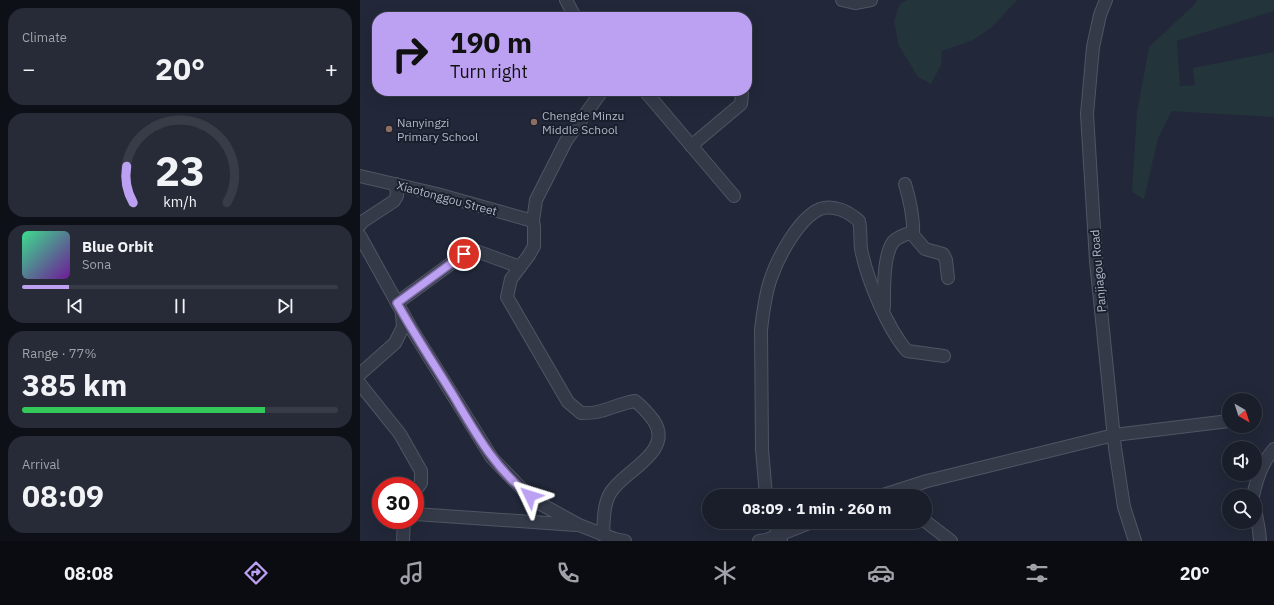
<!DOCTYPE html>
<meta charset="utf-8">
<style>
:root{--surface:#1a1e2b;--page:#272b37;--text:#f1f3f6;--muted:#9fa2a9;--line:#383c47;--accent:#bca0f2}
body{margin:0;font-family:"IBM Plex Sans",sans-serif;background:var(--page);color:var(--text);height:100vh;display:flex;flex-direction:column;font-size:15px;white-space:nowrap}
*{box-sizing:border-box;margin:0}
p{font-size:13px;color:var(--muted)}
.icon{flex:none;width:22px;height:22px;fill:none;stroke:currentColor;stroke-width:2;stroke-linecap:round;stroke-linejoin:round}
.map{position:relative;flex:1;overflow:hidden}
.side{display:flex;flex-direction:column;gap:8px;padding:8px;background:#0e1018;width:360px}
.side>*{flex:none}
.guide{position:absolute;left:12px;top:12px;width:380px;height:84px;border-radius:16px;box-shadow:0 4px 16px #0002,0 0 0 1px var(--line);background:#bca0f2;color:#111;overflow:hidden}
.needle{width:26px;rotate:141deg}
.tools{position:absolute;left:862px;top:393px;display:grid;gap:8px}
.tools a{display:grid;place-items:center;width:40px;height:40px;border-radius:50%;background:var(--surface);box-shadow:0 4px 16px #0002,0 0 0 1px var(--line);font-size:20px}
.speed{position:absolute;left:12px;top:477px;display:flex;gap:8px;font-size:20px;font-weight:700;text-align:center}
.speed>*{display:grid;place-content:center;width:52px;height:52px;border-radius:50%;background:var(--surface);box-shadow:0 4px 16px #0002,0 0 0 1px var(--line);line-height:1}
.speed .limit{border:6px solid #d22;background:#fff;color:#111}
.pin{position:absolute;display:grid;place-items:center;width:34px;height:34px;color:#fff;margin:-17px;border:2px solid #fff;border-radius:50%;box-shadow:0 1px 4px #0007}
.me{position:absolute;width:44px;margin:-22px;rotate:311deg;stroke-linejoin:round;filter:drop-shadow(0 0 3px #0008)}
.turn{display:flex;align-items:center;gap:14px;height:84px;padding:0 12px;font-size:18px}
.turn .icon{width:52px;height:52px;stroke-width:2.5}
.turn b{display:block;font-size:28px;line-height:34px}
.big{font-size:30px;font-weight:700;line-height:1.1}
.side .card{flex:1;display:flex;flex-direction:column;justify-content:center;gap:6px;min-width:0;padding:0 14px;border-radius:16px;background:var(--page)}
.side .dial{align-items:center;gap:0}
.dial svg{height:104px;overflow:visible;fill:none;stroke:var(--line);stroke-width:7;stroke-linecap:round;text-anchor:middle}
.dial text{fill:var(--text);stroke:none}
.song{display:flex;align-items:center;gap:12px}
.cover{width:48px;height:48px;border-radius:6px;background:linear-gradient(135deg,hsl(150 70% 55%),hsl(280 70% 35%))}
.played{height:4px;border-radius:2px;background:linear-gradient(90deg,var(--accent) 15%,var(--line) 15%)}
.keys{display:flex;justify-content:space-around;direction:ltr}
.heat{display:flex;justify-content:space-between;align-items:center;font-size:22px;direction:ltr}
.charge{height:6px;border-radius:3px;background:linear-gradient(90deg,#34c759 77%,var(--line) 0)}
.trip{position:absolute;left:342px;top:489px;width:230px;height:40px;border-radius:20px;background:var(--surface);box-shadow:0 4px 16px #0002,0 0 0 1px var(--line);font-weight:700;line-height:40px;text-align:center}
.tabs{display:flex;height:64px;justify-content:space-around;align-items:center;background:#0a0c11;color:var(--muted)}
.tabs .icon{width:28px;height:28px}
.tabs .on{color:var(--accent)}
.tabs b{font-size:18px;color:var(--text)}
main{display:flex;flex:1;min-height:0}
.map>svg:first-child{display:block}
</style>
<main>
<section class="side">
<div class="card"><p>Climate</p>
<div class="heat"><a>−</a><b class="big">20°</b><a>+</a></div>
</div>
<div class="card dial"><svg viewBox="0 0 100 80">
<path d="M14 69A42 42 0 1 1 86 69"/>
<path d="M14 69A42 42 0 0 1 9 41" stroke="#bca0f2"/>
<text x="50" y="56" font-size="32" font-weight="700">23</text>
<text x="50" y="72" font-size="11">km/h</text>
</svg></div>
<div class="card">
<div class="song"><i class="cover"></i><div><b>Blue Orbit</b><p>Sona</p></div></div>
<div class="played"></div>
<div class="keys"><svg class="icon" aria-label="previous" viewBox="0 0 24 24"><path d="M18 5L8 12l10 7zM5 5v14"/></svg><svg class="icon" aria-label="pause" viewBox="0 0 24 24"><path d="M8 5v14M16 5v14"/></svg><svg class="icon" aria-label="next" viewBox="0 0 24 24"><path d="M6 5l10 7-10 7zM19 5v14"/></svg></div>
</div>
<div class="card"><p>Range · 77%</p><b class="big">385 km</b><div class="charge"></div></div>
<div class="card"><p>Arrival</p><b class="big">08:09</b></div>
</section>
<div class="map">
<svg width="914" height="541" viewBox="0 0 914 541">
<rect width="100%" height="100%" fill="#222839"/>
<g fill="#23343a">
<polygon points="547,0 657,0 631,28 611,41 582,51 581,65 571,84 558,77 539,46 534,21 540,4"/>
<polygon points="837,0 914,0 914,11 817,41 820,86 835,85 833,68 914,52 914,117 812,111 798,138 784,199 772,192 777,113 789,47 835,4"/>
</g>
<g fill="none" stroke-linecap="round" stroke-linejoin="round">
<g stroke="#505564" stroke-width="14">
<g id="minor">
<polyline points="206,0 215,17"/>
<polyline points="482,0 495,3 511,0"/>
<polyline points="746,0 740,15 733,47 727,114 736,261 755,448 764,507 775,541"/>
<path d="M242,91l-36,50 -30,59 -3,21 1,6v19l-5,9 -18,24 -4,18 61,105 13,11c5,0 11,0 16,-1 14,-3 24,-9 38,-11 8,6 13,12 19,20 19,29 -25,48 -40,67 -11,12 -10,31 -11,47"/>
<polyline points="285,91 374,196"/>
<polyline points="331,146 381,104 382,94 381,91"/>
<polyline points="0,176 77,194 173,221"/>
<path d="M545,184c5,17 9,33 8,51"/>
<polyline points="0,225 2,222 34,201 37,196 36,184"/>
<polyline points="0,236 51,328 132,458 162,489 179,503 219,525 255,539 265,541"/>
<polyline points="37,303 104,254 119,252 160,267"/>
<path d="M524,307c0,-17 -1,-51 9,-65 5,-5 10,-7 17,-9l3,2 12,14 18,5 3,6 2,18"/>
<polyline points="0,374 35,343 43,327 42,314"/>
<polyline points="0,384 40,434 61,471 61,483 55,491"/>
<path d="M406,496l-4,-47 -1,-119c2,-17 4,-36 10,-52 7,-21 28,-60 49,-69 14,-5 29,3 39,12 2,9 1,19 2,28 6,30 26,79 46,102l37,5"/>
<polyline points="520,496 567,481 754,435 869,421"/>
<path d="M893,496c4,-18 9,-33 21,-47"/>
<polyline points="895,509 899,530 900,541"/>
<polyline points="55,514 216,525"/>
<polyline points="565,521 591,541"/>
<polyline points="414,522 421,541"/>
<polyline points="43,541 44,520"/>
<polyline points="399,541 406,540 452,522"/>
</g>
</g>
<use href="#minor" stroke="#353a49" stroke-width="12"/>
</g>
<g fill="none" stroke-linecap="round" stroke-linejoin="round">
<g stroke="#7a689d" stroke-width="10">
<path id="route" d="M104,254l-67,49c17,31 37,61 56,92 22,37 42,74 77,101"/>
</g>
<use href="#route" stroke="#bca0f2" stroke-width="7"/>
</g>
<g fill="#8d6e63" stroke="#1a1f2e" stroke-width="1.5">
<circle cx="174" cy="122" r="4"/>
<circle cx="29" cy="129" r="4"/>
</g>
<g text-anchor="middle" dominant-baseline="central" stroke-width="4" stroke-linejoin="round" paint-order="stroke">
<g font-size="12" fill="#b0b5c6" stroke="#1a1f2e" text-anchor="start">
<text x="182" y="115">Chengde Minzu<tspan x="182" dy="14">Middle School</tspan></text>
<text x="37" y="122">Nanyingzi<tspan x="37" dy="14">Primary School</tspan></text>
</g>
<g font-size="12" fill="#b0b5c6" stroke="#1a1f2e">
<text transform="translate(87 198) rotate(15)">Xiaotonggou Street</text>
<text transform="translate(738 271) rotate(-95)">Panjiagou Road</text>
</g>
</g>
</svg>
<div class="tools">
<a><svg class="needle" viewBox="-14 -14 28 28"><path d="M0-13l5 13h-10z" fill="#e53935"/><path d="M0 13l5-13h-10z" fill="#9fa2a9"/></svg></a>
<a><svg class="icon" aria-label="sound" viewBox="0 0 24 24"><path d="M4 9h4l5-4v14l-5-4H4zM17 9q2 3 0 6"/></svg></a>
<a><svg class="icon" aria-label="search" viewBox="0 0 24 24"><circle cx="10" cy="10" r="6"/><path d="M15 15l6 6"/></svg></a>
</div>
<div class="speed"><div class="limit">30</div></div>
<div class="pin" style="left:104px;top:254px;background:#d93025"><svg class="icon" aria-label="arrive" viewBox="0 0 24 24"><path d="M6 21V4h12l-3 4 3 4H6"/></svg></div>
<svg class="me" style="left:170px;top:496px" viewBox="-20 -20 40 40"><path d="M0-17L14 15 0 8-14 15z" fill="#bca0f2" stroke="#fff" stroke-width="4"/></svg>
<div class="trip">08:09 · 1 min · 260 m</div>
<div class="guide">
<div class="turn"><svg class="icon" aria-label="right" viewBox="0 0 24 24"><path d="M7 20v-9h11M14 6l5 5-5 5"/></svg><div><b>190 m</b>Turn right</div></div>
</div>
</div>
</main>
<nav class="tabs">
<b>08:08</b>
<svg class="icon on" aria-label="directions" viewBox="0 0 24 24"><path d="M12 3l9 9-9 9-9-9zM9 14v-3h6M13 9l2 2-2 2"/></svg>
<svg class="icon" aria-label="music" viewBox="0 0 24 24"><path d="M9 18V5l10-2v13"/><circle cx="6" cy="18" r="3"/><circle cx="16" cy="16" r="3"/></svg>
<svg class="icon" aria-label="phone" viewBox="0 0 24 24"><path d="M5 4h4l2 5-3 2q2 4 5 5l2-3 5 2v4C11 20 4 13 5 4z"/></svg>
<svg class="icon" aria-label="climate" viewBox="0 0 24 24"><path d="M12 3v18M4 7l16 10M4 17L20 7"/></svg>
<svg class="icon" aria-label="car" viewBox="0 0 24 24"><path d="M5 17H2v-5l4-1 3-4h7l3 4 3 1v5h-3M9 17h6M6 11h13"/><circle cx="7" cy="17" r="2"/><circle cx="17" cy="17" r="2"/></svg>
<svg class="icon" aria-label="filters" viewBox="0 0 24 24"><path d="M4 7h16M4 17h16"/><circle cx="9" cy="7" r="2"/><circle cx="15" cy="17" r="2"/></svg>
<b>20°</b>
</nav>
